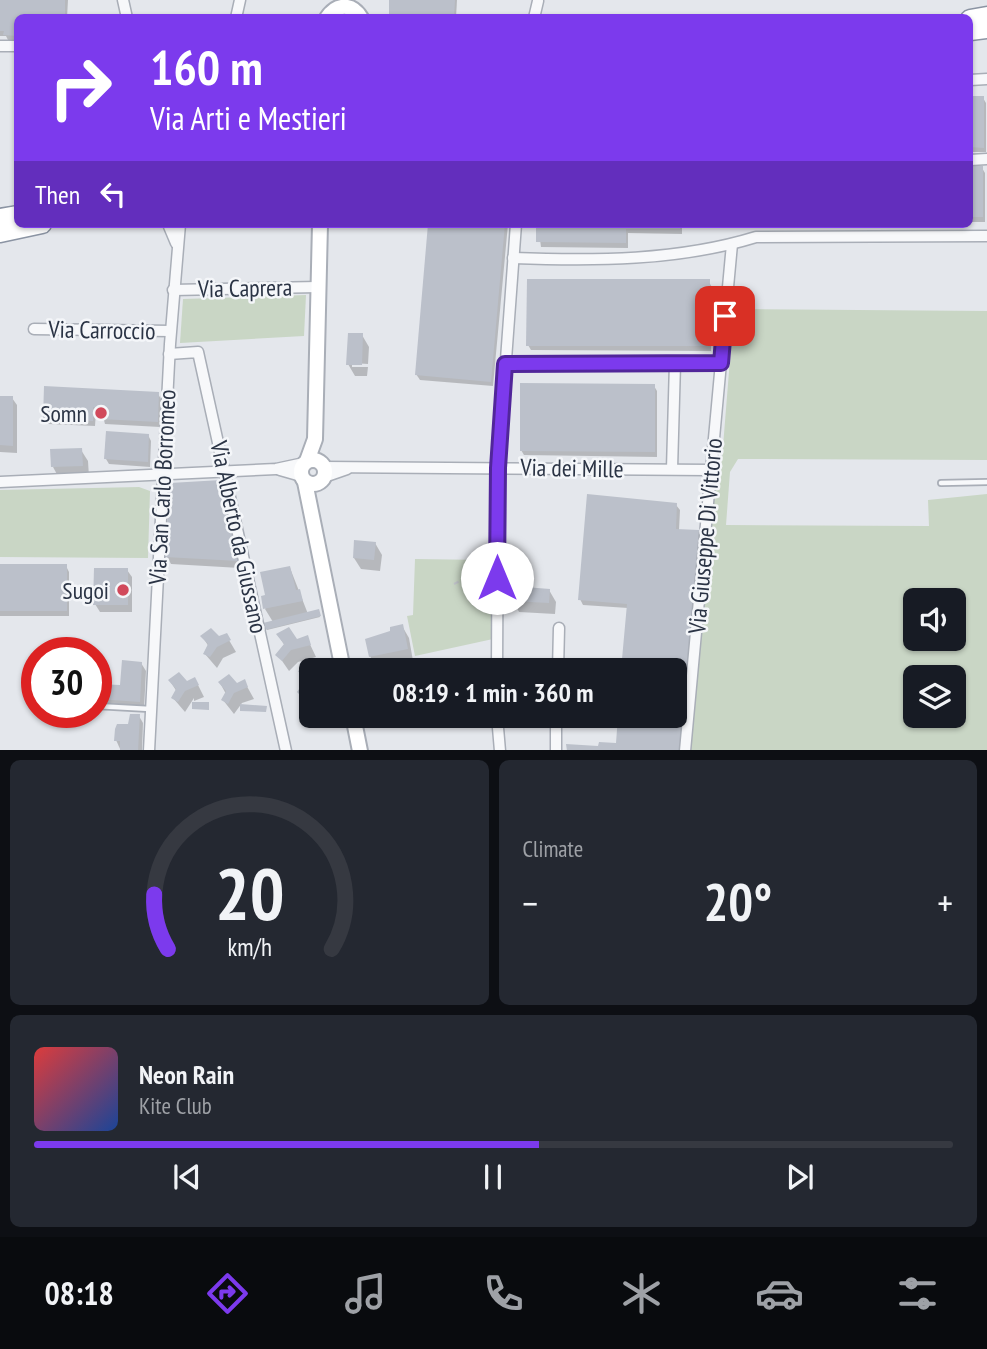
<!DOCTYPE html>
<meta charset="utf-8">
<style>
:root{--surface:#171b24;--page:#242831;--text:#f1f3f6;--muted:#9ea1a6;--line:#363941;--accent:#7c3aed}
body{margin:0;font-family:"PT Sans Narrow",sans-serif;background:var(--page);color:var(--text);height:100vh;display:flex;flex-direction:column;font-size:26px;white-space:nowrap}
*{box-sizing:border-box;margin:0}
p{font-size:23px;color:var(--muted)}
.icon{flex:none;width:38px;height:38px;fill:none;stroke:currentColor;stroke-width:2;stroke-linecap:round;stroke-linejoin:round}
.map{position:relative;height:750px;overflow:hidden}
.panel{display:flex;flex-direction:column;gap:10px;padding:10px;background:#0d0f14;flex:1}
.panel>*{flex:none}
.top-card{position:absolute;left:14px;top:14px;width:959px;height:214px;border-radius:10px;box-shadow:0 2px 5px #0004;background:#7c3aed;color:#fff;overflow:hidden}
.controls{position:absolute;left:903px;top:588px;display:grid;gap:14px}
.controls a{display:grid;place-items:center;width:63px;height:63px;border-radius:10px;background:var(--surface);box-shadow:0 2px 5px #0004;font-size:35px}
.speed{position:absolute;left:21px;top:637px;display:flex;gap:14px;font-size:35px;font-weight:700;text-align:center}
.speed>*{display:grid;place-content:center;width:91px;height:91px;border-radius:50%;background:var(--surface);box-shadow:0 2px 5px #0004;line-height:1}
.speed .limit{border:10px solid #d22;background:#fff;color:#111}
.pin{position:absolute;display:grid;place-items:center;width:60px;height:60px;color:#fff;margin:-30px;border-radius:14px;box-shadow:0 4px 10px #0006}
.me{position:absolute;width:77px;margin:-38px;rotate:0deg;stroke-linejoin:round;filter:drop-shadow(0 0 5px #0008)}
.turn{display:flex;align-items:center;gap:24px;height:147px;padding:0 21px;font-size:32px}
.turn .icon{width:91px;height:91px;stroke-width:2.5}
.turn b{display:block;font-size:49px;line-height:60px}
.then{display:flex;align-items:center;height:66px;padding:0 21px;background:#0003;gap:14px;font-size:26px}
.big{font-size:52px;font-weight:800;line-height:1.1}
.panel .tile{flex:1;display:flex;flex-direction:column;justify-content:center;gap:10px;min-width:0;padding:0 24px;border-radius:10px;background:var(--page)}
.panel .dial{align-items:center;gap:0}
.dial svg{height:182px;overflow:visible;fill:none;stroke:var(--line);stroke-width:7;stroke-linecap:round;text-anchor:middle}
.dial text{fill:var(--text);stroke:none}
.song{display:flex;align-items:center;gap:21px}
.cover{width:84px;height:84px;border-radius:10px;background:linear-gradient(135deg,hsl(0 70% 55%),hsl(220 70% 35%))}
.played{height:7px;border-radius:4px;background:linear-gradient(90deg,var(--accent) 55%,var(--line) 55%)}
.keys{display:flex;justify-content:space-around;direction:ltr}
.heat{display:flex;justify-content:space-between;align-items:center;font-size:38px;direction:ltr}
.panel .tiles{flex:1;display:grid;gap:10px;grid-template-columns:1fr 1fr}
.tile:last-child{grid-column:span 2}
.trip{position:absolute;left:299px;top:658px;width:388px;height:70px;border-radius:10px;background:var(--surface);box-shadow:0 2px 5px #0004;font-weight:800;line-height:70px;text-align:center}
.tab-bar{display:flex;height:112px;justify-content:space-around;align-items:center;background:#090b0e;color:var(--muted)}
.tab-bar .icon{width:49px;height:49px}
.tab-bar .current{color:var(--accent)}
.tab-bar b{font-size:32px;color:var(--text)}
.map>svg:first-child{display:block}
</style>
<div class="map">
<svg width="987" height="751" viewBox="0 0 987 751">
<rect width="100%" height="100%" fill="#e4e7ec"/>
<g fill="#c9d6c5" fill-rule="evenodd">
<polygon points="306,295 304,336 180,343 183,299"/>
<path d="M734,309l253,2v149l-249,-1 -8,13 -4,53 203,1 -1,-26 59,-6v256h-297l26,-280 6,-11zM915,600h39v39h-39zM915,677h39v39h-39z"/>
<polygon points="139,487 150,491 148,558 0,557 0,490"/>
<polygon points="415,559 485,560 485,600 492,599 493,639 415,656 407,616 413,615"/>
</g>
<g fill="#0003">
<polygon points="0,0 68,0 67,18 18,18 18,41 8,40 6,36 0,36"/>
<polygon points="391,0 457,0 456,18 392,18"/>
<polygon points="970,98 983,98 986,103 986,152 970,152"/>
<polygon points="970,168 982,168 985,173 985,222 970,222"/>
<polygon points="430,224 508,224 493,386 420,380 416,374"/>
<polygon points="538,224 682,224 682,234 628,233 628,248 541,247"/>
<polygon points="708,281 712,287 711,351 531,350 528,345"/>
<polygon points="362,335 369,347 368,364 352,363 352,367 368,367 367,376 355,376 348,364"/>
<polygon points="654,386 657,391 657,457 524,455 521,450"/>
<polygon points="46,388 158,394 161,399 160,427 105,424 102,413 96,412 95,426 48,424 45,419"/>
<polygon points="0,397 12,398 17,405 17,453 0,452"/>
<polygon points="148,435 151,441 150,467 109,464 106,459"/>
<polygon points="81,450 88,461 89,477 59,478 53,467"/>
<polygon points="220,482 225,490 240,568 171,564 167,557"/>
<polygon points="676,505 680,510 679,530 698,531 701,537 682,751 569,751 617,745 619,716 676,716 676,670 623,670 628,608 583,605 580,599"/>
<polygon points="375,543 382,555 380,571 361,569 354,558"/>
<polygon points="0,566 66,566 69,572 69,616 0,616"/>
<polygon points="290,568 308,614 318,611 320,617 267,630 265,624 273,622 265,609"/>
<polygon points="127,570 132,577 132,612 100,612 95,604"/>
<polygon points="549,590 556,602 555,614 519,612 513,600"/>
<polygon points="402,626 409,638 413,661 377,668 370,656"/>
<polygon points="226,635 236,652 223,658 217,668 205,654 209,647 202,636 219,638"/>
<polygon points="278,635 296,641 307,638 316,657 298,662 289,671 278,655 285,646"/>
<polygon points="141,663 146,671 144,709 104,706 99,699 122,687"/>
<polygon points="310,667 312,670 311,708 299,692 306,683"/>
<polygon points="195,679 204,697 194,701 194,698 185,712 173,698 177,692 170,681 187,683"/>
<polygon points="244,681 254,699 242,703 234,714 223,700 226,694 220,683 236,685"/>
<polygon points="139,716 143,723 142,751 121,751 116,740"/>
<polygon points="568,716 585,716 585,726 571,725"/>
</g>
<g fill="#bbc0ca">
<polygon points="0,0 65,0 65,18 18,18 18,36 3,35 4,31 0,31"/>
<polygon points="389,0 455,0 454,18 389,15"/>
<polygon points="970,96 984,96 984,148 970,147"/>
<rect x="970" y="166" width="13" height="51"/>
<polygon points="428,224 505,224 491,382 415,375"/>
<polygon points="536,224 680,224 680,229 626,229 626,243 536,242"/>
<polygon points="527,279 710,279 709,346 526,346"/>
<polygon points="348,333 363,333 362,365 346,365"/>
<polygon points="520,383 655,384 655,452 520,451"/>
<polygon points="44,386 159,392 158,422 100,419 101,408 93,407 93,421 43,419"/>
<polygon points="0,396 13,396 13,446 0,445"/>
<polygon points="106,431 149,434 148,462 104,459"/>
<polygon points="82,448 83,466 51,467 50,449"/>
<polygon points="221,480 238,561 165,557 170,483"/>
<polygon points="587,494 677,503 676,529 699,530 680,751 567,751 566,744 598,746 599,742 616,743 618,716 676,716 676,670 621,670 627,604 578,600"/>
<polygon points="354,540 376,542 374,560 353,558"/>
<rect x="0" y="564" width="67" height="47"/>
<polygon points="290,566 296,590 300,589 303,601 263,609 261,596 265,595 260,572"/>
<polygon points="94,568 128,568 128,605 93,605"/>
<polygon points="512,586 550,589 549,603 511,601"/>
<polygon points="319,609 321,616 265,630 263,623"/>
<polygon points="403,624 408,649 369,657 365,639 390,631 390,627"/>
<polygon points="289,627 297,639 308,635 311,645 291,650 282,661 275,655 284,644 276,634"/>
<polygon points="211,628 219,636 227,633 231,640 217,647 210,657 203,654 208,644 200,636"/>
<polygon points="122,660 142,662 140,702 98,699 99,684 120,685"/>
<polygon points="310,664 314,670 312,670 312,689 303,698 297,692 305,681 298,671"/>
<polygon points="179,672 187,681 195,677 199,685 185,691 178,702 171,698 176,689 168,680"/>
<polygon points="229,674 237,683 245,679 248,687 234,693 228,704 221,700 226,691 218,682"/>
<polygon points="192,702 209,702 209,710 192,709"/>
<polygon points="240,704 267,706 266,712 240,711"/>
<polygon points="130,714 140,714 138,751 120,751 120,741 114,741 115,729 117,724 128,724"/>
</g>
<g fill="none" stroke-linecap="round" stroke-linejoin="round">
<g stroke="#a9aeb7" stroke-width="8">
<g id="lane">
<polyline points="941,483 987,482"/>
<polyline points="36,703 37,703"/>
<polyline points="96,706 150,709"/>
</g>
</g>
<g stroke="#a9aeb7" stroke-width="13">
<g id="street">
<polyline points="123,0 127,18"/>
<polyline points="236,18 240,0"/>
<polyline points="534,18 538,1"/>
<polyline points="0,46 18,46"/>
<polyline points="970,80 987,79"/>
<polyline points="970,160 987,159"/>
<polyline points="168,224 176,243"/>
<path d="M513,258c81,3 165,3 243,-21l231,-1"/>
<polyline points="173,290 318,287"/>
<polyline points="34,329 170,331"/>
<polyline points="169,354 198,352 286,751"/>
<polyline points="505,364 721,364"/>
<polyline points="323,467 710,470"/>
<polyline points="672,469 675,363"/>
<polyline points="280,470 301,476"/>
<polyline points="324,477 347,469"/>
<polyline points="0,482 276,469 304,463"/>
<polyline points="497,670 498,468 516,224"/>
<polyline points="558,670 559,628"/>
<polyline points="497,716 500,751"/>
<polyline points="149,751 170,344 180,224"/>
<polyline points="556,751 556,716"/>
<polyline points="685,751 732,244"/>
</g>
</g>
<g stroke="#a9aeb7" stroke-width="18">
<g id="secondary">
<path d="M327,18c10,-15 25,-15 34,0"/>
<circle cx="313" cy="472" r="12"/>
<polyline points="307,461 315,439 320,224"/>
<polyline points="305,482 343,670"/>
<polyline points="353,716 360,751"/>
</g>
</g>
<g stroke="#8b94a3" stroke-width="21">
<g id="highway">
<polyline points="970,19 987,16"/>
<polyline points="970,31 987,29"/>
<polyline points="0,218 18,215"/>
<polyline points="0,233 42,224"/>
</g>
</g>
<polyline stroke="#c2c5cb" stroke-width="2" stroke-dasharray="5 5" stroke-linecap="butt" points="454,584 462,580 487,579"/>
<use href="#lane" stroke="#f7f8fa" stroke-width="4.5"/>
<use href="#street" stroke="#f7f8fa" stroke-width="10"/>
<use href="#secondary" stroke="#fff" stroke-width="14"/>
<use href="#highway" stroke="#fff" stroke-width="18"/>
</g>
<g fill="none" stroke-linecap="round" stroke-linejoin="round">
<g stroke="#51269a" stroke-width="18">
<polyline id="route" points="497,578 498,468 505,364 721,363 725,316"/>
</g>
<use href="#route" stroke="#7c3aed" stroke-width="12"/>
</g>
<g fill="#d1495b" stroke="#f4f6f9" stroke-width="2.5">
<circle cx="101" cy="413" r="7"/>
<circle cx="123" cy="590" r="7"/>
</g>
<g text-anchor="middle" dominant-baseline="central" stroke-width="5" stroke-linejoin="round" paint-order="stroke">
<g font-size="24" fill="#2b3445" stroke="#f4f6f9">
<text transform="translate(245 288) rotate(-1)">Via Caprera</text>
<text transform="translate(102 330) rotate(1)">Via Carroccio</text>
<text transform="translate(572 468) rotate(1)">Via dei Mille</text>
<text transform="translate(162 487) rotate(-87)">Via San Carlo Borromeo</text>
<text transform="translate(705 536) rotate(-85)">Via Giuseppe Di Vittorio</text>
<text transform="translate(239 537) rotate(78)">Via Alberto da Giussano</text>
</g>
<g font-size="24" fill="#2b3445" stroke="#f4f6f9" text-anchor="end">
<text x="87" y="413">Somn</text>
<text x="109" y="590">Sugoi</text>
</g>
</g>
</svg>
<div class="controls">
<a><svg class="icon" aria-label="sound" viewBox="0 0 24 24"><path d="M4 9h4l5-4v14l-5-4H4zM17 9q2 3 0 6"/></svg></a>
<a><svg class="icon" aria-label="layers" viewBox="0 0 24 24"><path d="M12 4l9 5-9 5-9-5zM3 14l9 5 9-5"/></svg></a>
</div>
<div class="speed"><div class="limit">30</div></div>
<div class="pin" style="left:725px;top:316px;background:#d93025"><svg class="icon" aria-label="arrive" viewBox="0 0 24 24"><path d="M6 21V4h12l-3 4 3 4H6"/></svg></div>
<svg class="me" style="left:497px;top:578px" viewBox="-20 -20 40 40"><circle r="19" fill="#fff"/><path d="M0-13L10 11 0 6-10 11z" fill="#7c3aed"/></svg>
<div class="trip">08:19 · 1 min · 360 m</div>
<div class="top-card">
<div class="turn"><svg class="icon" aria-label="right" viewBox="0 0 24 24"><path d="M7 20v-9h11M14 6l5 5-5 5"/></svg><div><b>160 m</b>Via Arti e Mestieri</div></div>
<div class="then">Then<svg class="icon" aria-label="left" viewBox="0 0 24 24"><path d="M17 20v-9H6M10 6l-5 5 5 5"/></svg></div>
</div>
</div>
<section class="panel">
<div class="tiles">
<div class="tile dial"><svg viewBox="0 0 100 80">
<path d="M14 69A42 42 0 1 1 86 69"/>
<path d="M14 69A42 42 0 0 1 8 45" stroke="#7c3aed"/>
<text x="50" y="56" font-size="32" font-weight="700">20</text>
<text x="50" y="72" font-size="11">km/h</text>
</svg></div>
<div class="tile"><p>Climate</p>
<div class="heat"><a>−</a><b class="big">20°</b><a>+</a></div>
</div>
<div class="tile">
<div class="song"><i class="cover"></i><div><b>Neon Rain</b><p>Kite Club</p></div></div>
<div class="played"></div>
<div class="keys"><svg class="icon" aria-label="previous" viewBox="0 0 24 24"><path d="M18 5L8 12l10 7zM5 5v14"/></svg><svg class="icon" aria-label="pause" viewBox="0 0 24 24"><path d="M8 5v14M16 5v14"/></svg><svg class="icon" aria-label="next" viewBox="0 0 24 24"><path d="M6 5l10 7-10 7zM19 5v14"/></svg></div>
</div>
</div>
</section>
<nav class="tab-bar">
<b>08:18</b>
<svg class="icon current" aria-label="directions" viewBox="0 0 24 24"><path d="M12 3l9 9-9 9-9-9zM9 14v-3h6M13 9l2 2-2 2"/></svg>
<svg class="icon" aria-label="music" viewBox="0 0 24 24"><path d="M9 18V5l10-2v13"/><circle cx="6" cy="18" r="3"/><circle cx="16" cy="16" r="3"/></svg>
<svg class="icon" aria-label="phone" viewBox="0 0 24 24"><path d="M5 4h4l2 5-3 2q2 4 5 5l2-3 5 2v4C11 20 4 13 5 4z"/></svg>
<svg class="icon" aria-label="climate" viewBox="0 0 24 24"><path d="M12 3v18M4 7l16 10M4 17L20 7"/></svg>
<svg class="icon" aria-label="car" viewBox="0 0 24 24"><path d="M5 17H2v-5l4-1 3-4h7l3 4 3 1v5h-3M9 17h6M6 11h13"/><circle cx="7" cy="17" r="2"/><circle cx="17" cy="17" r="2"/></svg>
<svg class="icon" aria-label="filters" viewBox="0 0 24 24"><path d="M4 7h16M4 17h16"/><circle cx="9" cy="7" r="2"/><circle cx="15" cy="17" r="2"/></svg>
</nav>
